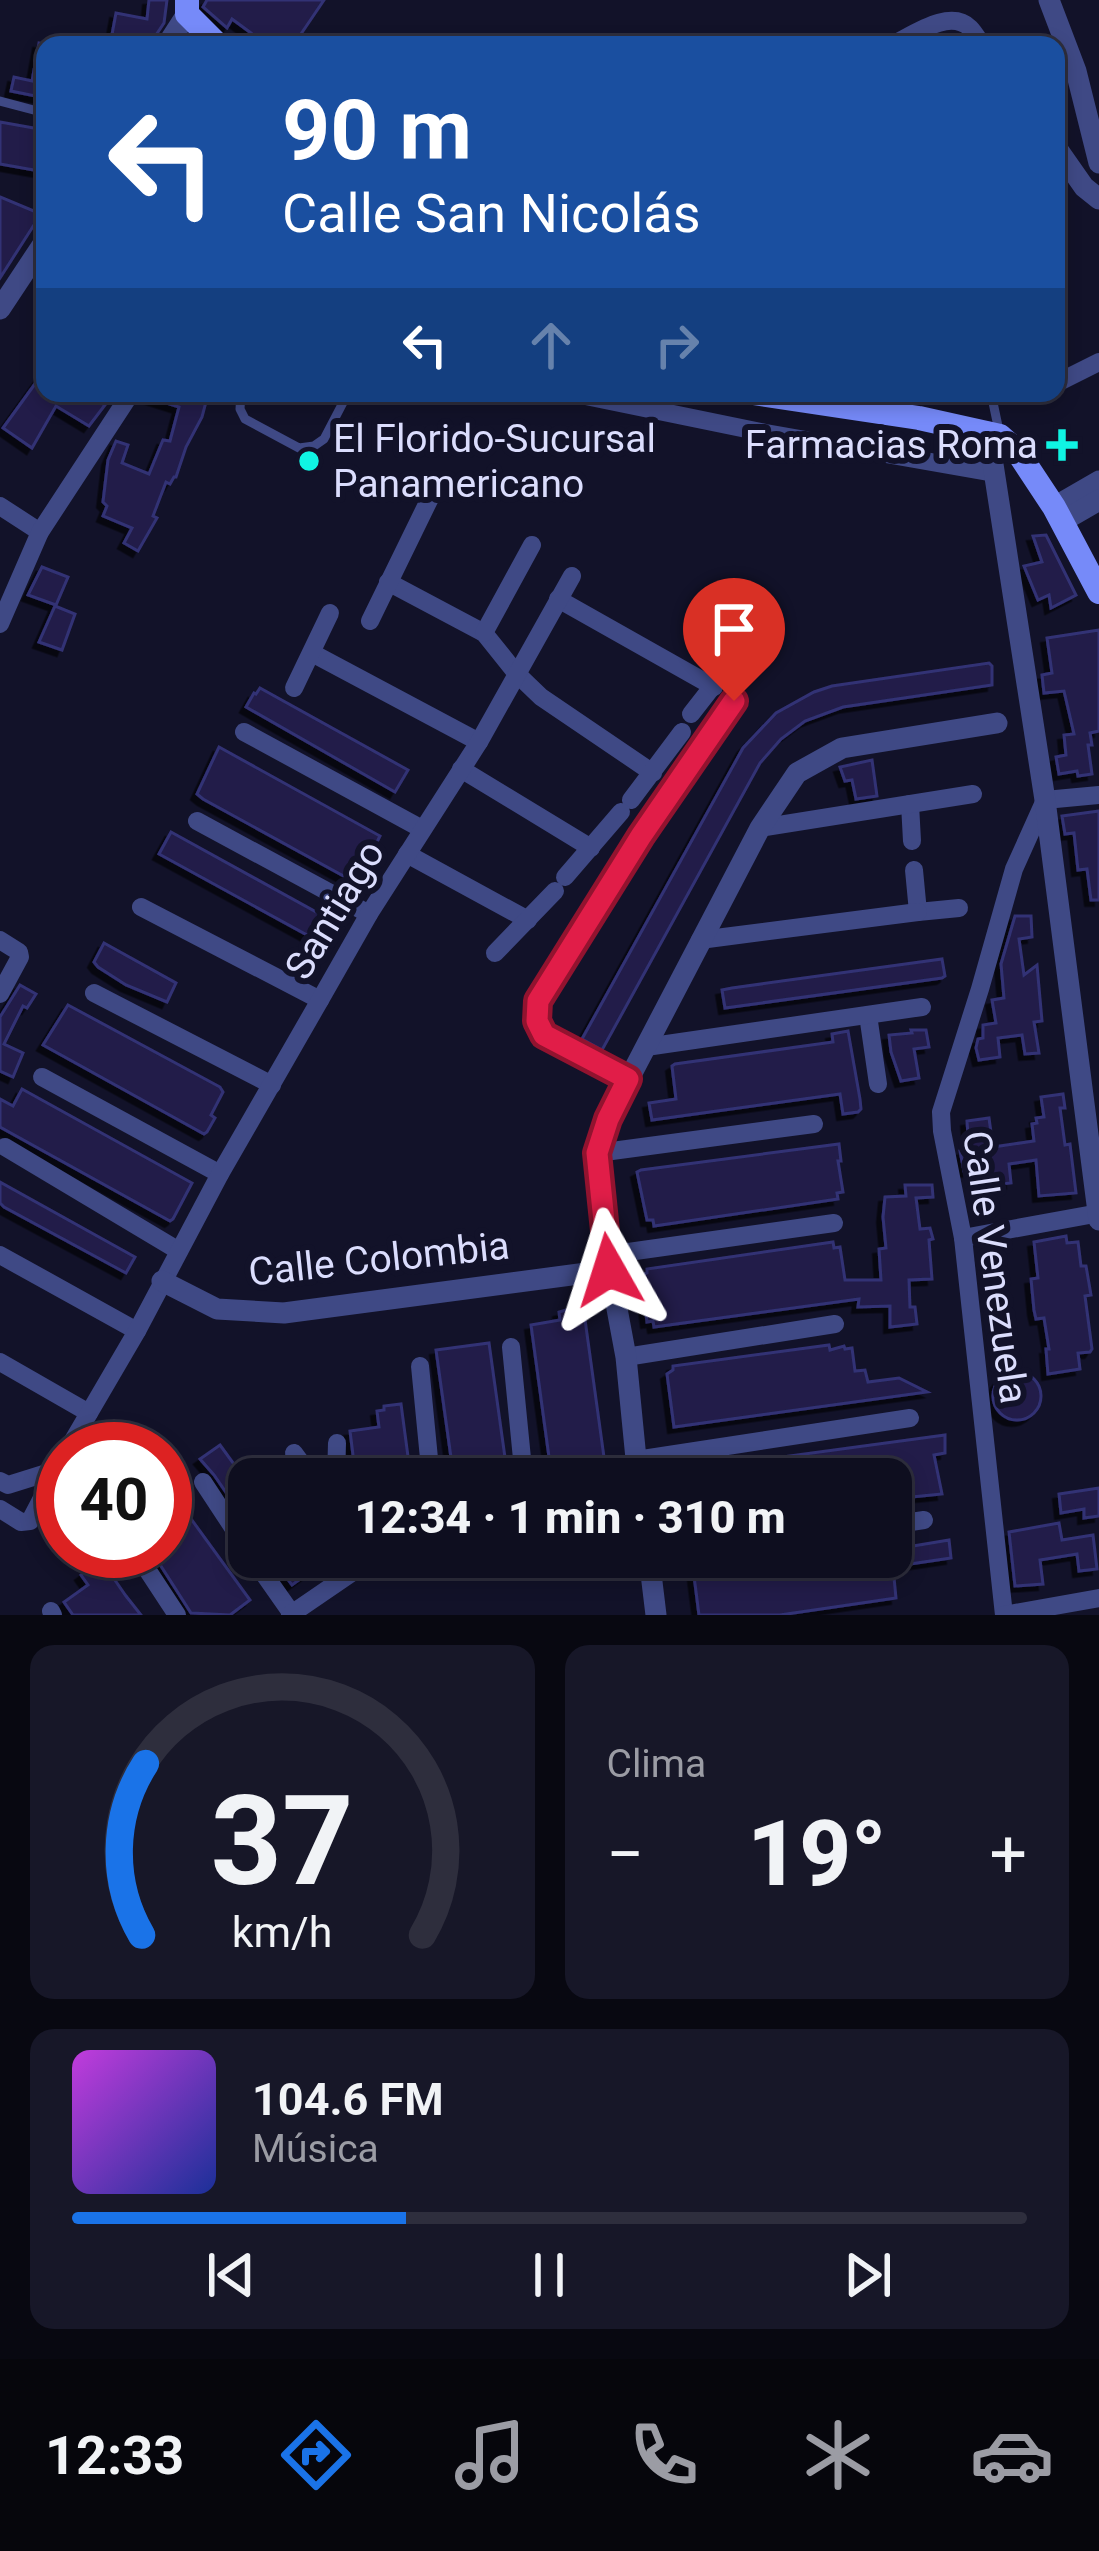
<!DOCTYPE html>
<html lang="es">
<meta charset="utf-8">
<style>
:root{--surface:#0e0e1f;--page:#171728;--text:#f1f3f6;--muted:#9b9ca4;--line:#2e2e3d;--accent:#1a73e8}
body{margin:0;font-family:Roboto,sans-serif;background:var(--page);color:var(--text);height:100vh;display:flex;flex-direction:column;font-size:45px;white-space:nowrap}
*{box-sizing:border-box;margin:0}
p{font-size:39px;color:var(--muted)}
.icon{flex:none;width:66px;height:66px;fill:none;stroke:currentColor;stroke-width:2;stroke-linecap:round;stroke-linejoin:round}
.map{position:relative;height:1615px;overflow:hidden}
.sheet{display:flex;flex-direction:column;gap:30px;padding:30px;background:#080811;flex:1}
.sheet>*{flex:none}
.banner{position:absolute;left:36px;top:36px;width:1029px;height:366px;border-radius:24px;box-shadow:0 6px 18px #0003,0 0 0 3px var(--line);background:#1a4fa0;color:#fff;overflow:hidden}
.speed{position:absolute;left:36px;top:1422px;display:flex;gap:24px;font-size:60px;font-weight:700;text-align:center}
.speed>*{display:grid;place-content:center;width:156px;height:156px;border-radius:50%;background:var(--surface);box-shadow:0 6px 18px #0003,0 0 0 3px var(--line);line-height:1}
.speed .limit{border:18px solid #d22;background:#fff;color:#111}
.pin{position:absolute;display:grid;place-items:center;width:102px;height:102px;color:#fff;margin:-123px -51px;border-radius:50% 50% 50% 0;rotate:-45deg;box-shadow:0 0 12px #0007}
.pin .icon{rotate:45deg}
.me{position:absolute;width:132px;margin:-66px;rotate:354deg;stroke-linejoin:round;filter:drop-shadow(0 0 9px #0008)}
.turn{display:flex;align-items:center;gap:42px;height:252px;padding:0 48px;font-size:54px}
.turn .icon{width:156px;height:156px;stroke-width:2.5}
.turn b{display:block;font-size:84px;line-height:102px}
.lanes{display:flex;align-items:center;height:114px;padding:0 48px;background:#0003;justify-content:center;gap:60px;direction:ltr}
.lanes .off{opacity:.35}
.big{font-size:90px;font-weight:800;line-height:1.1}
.sheet .card{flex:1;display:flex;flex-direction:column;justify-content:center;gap:18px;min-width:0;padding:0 42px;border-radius:24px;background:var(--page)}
.sheet .dial{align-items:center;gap:0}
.dial svg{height:312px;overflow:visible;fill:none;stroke:var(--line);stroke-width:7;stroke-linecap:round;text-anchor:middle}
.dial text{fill:var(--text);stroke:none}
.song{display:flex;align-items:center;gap:36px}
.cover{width:144px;height:144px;border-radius:18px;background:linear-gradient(135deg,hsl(290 70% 55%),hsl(230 70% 35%))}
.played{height:12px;border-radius:6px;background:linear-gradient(90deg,var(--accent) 35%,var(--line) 35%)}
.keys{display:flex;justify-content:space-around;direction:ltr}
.heat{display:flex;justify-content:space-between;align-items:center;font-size:66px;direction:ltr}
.sheet .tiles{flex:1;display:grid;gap:30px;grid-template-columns:1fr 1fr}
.card:last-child{grid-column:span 2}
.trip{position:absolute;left:228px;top:1458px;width:684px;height:120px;border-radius:24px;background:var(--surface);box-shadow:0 6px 18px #0003,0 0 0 3px var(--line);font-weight:800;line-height:120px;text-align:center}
.tabs{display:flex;height:192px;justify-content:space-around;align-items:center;background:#06060c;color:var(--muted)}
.tabs .icon{width:84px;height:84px}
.tabs .current{color:var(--accent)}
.tabs b{font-size:54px;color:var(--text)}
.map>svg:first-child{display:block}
</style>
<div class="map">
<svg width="1099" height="1615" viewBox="0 0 1099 1615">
<defs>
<filter id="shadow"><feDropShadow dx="-5.5" dy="5.5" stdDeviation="0" flood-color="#0009"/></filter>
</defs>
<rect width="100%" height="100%" fill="#121229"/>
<g fill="#201e49" stroke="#333274" stroke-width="3" filter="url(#shadow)">
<polygon points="149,0 167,0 164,23 150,44 142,40 141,44 111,40 116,13 147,19"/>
<polygon points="207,0 324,0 301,34 306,37 299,45 244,45 251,33 232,19 227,28 203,7"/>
<polygon points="39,43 45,44 45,98 11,91 14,77 32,81"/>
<polygon points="0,122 45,130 45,172 0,164"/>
<polygon points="0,197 41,214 0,278"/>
<polygon points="45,370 45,393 98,393 95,400 105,405 89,426 56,406 32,448 3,428"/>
<polygon points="144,393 186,393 207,398 202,417 186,447 176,477 174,477 170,484 166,482 153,516 157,518 138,551 124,543 132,528 103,516 107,506 103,502 108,460 116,441 128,445 122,463 149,474 163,440 170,441 179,407 144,396"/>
<polygon points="1046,535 1076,595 1051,608 1049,595 1038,600 1024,566 1042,562 1033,536"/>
<polygon points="42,567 68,577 56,605 28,595"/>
<polygon points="55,606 75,614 62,650 39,642"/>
<polygon points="1099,630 1099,731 1090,733 1092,745 1088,745 1092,774 1078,776 1077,771 1059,774 1056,757 1066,755 1064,735 1074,734 1064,691 1044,693 1042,675 1052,673 1047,638"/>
<polygon points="989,663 992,666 992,685 843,707 805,721 781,739 760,763 602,1050 582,1039 743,748 776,713 814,692 832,686"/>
<polygon points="260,688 408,770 395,792 246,707 254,693 256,694"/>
<polygon points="219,747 380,836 373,850 369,848 366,854 363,853 349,879 203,799 197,794"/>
<polygon points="872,760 877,796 856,799 852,780 845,781 840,767"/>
<polygon points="1099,811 1099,900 1091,900 1087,869 1078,870 1074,833 1065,834 1062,816"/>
<polygon points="171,832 327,918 332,923 324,937 321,936 318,941 159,854"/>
<polygon points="1015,916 1031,916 1032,937 1019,939 1024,975 1037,965 1042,1021 1034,1022 1039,1053 1025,1054 1022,1035 998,1038 1000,1057 979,1060 976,1048 978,1039 983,1038 983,1025 996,1023 992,1000 1004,998 1001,964"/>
<polygon points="104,943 176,983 167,1002 126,985 98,967 94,962"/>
<polygon points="942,959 945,976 942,978 725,1008 722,990 732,988"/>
<polygon points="20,985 36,994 27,1008 23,1006 4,1044 23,1053 13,1077 0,1071 0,1017"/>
<polygon points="68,1005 220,1087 223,1092 211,1115 215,1118 207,1132 204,1134 43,1045"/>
<polygon points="911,1030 926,1030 929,1047 914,1049 919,1078 901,1081 891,1052 889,1035 912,1033"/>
<polygon points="848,1031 860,1099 861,1109 858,1112 843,1114 840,1094 652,1120 649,1103 676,1099 672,1066 675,1064 833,1042 832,1034"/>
<polygon points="22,1089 192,1183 173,1219 170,1221 0,1127 0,1099 13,1106"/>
<polygon points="1063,1094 1065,1108 1060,1108 1065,1145 1070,1144 1076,1193 1039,1196 1036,1160 1009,1164 1011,1183 990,1185 988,1170 964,1171 960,1151 969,1150 967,1121 989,1118 993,1147 1034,1141 1032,1124 1037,1123 1036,1118 1044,1117 1041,1097"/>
<polygon points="839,1144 841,1161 838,1161 843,1192 837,1193 838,1199 654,1226 653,1220 647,1220 637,1172 641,1170"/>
<polygon points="0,1182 135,1257 126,1273 4,1207 0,1203"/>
<polygon points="905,1185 932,1185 933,1197 916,1198 920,1229 930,1228 933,1239 929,1240 932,1279 909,1280 910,1307 915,1307 917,1324 890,1327 890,1306 858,1307 859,1299 654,1327 653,1321 647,1322 641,1275 647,1273 647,1269 833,1242 834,1248 840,1247 845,1280 881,1280 879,1249 886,1248 883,1217 885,1197 906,1196"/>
<polygon points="1066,1236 1067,1243 1078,1242 1081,1266 1086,1266 1091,1295 1085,1296 1092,1349 1090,1352 1078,1353 1080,1369 1048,1374 1046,1349 1049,1349 1044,1318 1036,1319 1034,1310 1031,1279 1038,1278 1034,1242"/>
<polygon points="583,1305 607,1479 552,1479 531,1325 560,1320 559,1312"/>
<polygon points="489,1343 508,1479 454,1479 436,1350"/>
<polygon points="829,1345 830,1350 844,1346 845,1349 852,1348 855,1371 865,1370 868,1382 899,1378 927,1392 674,1427 667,1374 673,1370 673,1366"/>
<circle cx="1017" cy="1396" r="24"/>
<polygon points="401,1404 411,1479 356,1479 350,1431 379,1427 377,1411 384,1410 384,1406"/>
<polygon points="945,1435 945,1453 934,1455 942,1494 891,1499 891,1479 877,1479 873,1464 762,1479 680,1479 679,1473 708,1467"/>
<polygon points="220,1445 241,1474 265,1457 281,1479 249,1479 249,1526 214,1475 200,1459"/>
<polygon points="165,1483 250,1600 230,1615 191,1613 152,1552 165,1551"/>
<polygon points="1099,1488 1099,1516 1084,1518 1084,1509 1061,1513 1059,1494"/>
<polygon points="1059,1523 1062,1540 1093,1535 1097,1569 1079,1571 1077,1554 1040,1560 1043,1584 1015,1586 1009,1532"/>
<polygon points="949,1540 951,1558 910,1564 907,1547"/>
<polygon points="271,1557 331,1557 292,1585"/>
<polygon points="825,1557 892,1557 896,1598 780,1615 699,1615 694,1576"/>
<polygon points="101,1560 126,1596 141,1615 73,1615 64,1602 88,1585 81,1575"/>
</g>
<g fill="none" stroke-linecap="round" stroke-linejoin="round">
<g stroke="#3f4985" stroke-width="9">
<polyline points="0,101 45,113"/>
<polyline points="241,393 240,409 245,419 299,448 314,446 324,439 348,393"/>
<polyline points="991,393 999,431"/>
</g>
<g stroke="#3f4985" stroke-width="18">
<path d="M892,45c21,-10 58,-37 78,-17 5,5 8,11 12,17"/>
<polyline points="1061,381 1099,362"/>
<polyline points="571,393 766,433 994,473"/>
<polyline points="0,506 40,532"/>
<polyline points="388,582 484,633 516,673 541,697 653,773"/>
<polyline points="558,599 714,687"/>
<polyline points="370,621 432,494"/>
<polyline points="0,624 40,532 131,393"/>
<polyline points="484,633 532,545"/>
<polyline points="312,653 479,742"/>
<polyline points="294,688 330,613"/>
<polyline points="691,714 734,659"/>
<polyline points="244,732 422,829"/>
<polyline points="461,769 591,848"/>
<polyline points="631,800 682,732"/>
<polyline points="910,804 912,841"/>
<polyline points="197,821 369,914"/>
<polyline points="760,828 973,794"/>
<polyline points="407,854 528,920"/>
<polyline points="914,870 918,912 959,908"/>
<polyline points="565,877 621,812"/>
<polyline points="141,907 320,1000"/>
<polyline points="0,940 19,952 20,957 0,994"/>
<polyline points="700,940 918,912"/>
<polyline points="495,953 555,891"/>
<polyline points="94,993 272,1085"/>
<polyline points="868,1015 878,1084"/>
<polyline points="646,1047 922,1007"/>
<polyline points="42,1077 220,1174"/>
<polyline points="628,1079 544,1035 537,1021 538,1001 641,836 735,701"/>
<polyline points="5,1147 179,1251"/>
<polyline points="597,1153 814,1124"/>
<polyline points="963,1238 1099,1213"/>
<polyline points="0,1255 137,1331"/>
<polyline points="607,1255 834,1223"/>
<polyline points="511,1347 524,1479"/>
<polyline points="626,1357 835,1324"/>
<polyline points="0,1362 89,1413"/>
<polyline points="420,1366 431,1479"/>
<polyline points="68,1449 137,1331 220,1174 320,1000 369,914 479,742 572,576"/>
<polyline points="294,1453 313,1479"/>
<polyline points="636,1460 910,1418"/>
<polyline points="336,1479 337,1443"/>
<polyline points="0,1481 8,1485 56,1470"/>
<polyline points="203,1482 249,1552"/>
<polyline points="0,1509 21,1522 30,1521 63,1458"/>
<polyline points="891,1525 924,1520"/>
<polyline points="135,1551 177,1615"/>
<polyline points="252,1557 292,1614"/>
<polyline points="51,1611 53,1615"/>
<polyline points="290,1615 363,1565 393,1557"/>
<polyline points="1004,1615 963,1238 942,1131 941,1112 980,989 1014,869 1045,800 1099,795"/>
<polyline points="1004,1615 1099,1598"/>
</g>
<g stroke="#3f4985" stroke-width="21">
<polyline points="1049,0 1076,71 1099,163"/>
<polyline points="167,45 187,14"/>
<polyline points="1056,147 1084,187 1099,199"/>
<polyline points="0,309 45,241"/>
<polyline points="988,432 1045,800 1099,1220"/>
<polyline points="1054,507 1099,481"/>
<polyline points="1063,521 1099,500"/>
<polyline points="162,1281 217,1309 284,1313 609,1270"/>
<polyline points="638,1479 626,1357 607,1255 597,1153 608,1119 760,828 797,773 842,748 997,723"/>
<polyline points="649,1557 656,1615"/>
</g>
<g stroke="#768af9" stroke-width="24">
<polyline points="187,0 187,14 218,45"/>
<polyline points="753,393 919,418 1000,436 1017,451 1054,507 1099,592"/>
</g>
</g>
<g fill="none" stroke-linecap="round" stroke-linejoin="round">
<g stroke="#92132f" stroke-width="30">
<polyline id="route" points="609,1270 597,1153 608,1119 628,1079 544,1035 537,1021 538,1001 641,836 734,701"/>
</g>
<use href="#route" stroke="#e11d48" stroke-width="21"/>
</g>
<g fill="#10f4e3" stroke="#121229" stroke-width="4.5">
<path d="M1056 427h12v12h12v12h-12v12h-12v-12h-12v-12h12z"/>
<circle cx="309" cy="461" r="12"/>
</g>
<g text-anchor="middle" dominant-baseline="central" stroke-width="12" stroke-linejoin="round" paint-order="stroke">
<g font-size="39" fill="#dbddfd" stroke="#121229" text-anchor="start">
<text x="333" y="439">El Florido-Sucursal<tspan x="333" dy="45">Panamericano</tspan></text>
<text x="1038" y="445" text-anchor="end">Farmacias Roma</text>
</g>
<g font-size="39" fill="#dbddfd" stroke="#121229">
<text transform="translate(335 910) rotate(-59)">Santiago</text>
<text transform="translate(379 1259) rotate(-6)">Calle Colombia</text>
<text transform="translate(995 1267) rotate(82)">Calle Venezuela</text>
</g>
</g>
</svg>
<div class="speed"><div class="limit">40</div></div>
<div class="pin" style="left:734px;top:701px;background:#d93025"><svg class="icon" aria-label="arrive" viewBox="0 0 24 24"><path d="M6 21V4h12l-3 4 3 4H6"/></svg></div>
<svg class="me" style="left:609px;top:1270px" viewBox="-20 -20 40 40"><path d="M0-17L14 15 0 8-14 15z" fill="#e11d48" stroke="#fff" stroke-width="4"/></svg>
<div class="trip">12:34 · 1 min · 310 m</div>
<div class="banner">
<div class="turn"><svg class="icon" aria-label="left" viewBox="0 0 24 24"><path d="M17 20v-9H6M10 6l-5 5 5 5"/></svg><div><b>90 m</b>Calle San Nicolás</div></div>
<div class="lanes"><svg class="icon" aria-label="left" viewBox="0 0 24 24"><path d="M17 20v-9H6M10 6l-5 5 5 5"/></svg><svg class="icon off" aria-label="ahead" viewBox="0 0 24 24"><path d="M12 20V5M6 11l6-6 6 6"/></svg><svg class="icon off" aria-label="right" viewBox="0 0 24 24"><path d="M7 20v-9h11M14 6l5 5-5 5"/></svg></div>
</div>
</div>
<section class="sheet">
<div class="tiles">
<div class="card dial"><svg viewBox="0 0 100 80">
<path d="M14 69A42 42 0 1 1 86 69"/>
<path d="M14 69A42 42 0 0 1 15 25" stroke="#1a73e8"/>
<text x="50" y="56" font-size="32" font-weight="700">37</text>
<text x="50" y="72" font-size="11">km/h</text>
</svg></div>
<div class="card"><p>Clima</p>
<div class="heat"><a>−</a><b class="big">19°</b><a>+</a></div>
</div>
<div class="card">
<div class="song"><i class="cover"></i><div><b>104.6 FM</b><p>Música</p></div></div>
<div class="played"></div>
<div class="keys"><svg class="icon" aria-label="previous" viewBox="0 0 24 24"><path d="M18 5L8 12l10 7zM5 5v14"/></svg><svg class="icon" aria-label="pause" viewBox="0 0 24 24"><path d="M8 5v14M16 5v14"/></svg><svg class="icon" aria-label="next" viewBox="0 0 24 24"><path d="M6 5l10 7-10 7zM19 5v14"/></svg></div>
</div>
</div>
</section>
<nav class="tabs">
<b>12:33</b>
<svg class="icon current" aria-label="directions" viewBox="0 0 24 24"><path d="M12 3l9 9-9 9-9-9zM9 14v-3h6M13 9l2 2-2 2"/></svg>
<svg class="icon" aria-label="music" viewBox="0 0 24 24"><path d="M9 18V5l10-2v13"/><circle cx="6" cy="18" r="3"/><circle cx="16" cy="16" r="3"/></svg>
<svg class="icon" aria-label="phone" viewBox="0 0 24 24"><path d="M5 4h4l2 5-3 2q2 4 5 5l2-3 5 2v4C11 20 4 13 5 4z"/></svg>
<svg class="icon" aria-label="climate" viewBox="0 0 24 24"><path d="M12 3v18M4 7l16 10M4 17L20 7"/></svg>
<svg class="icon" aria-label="car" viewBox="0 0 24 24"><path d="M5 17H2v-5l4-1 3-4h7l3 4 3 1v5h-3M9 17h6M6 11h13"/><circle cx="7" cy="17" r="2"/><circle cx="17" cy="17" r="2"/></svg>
</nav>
